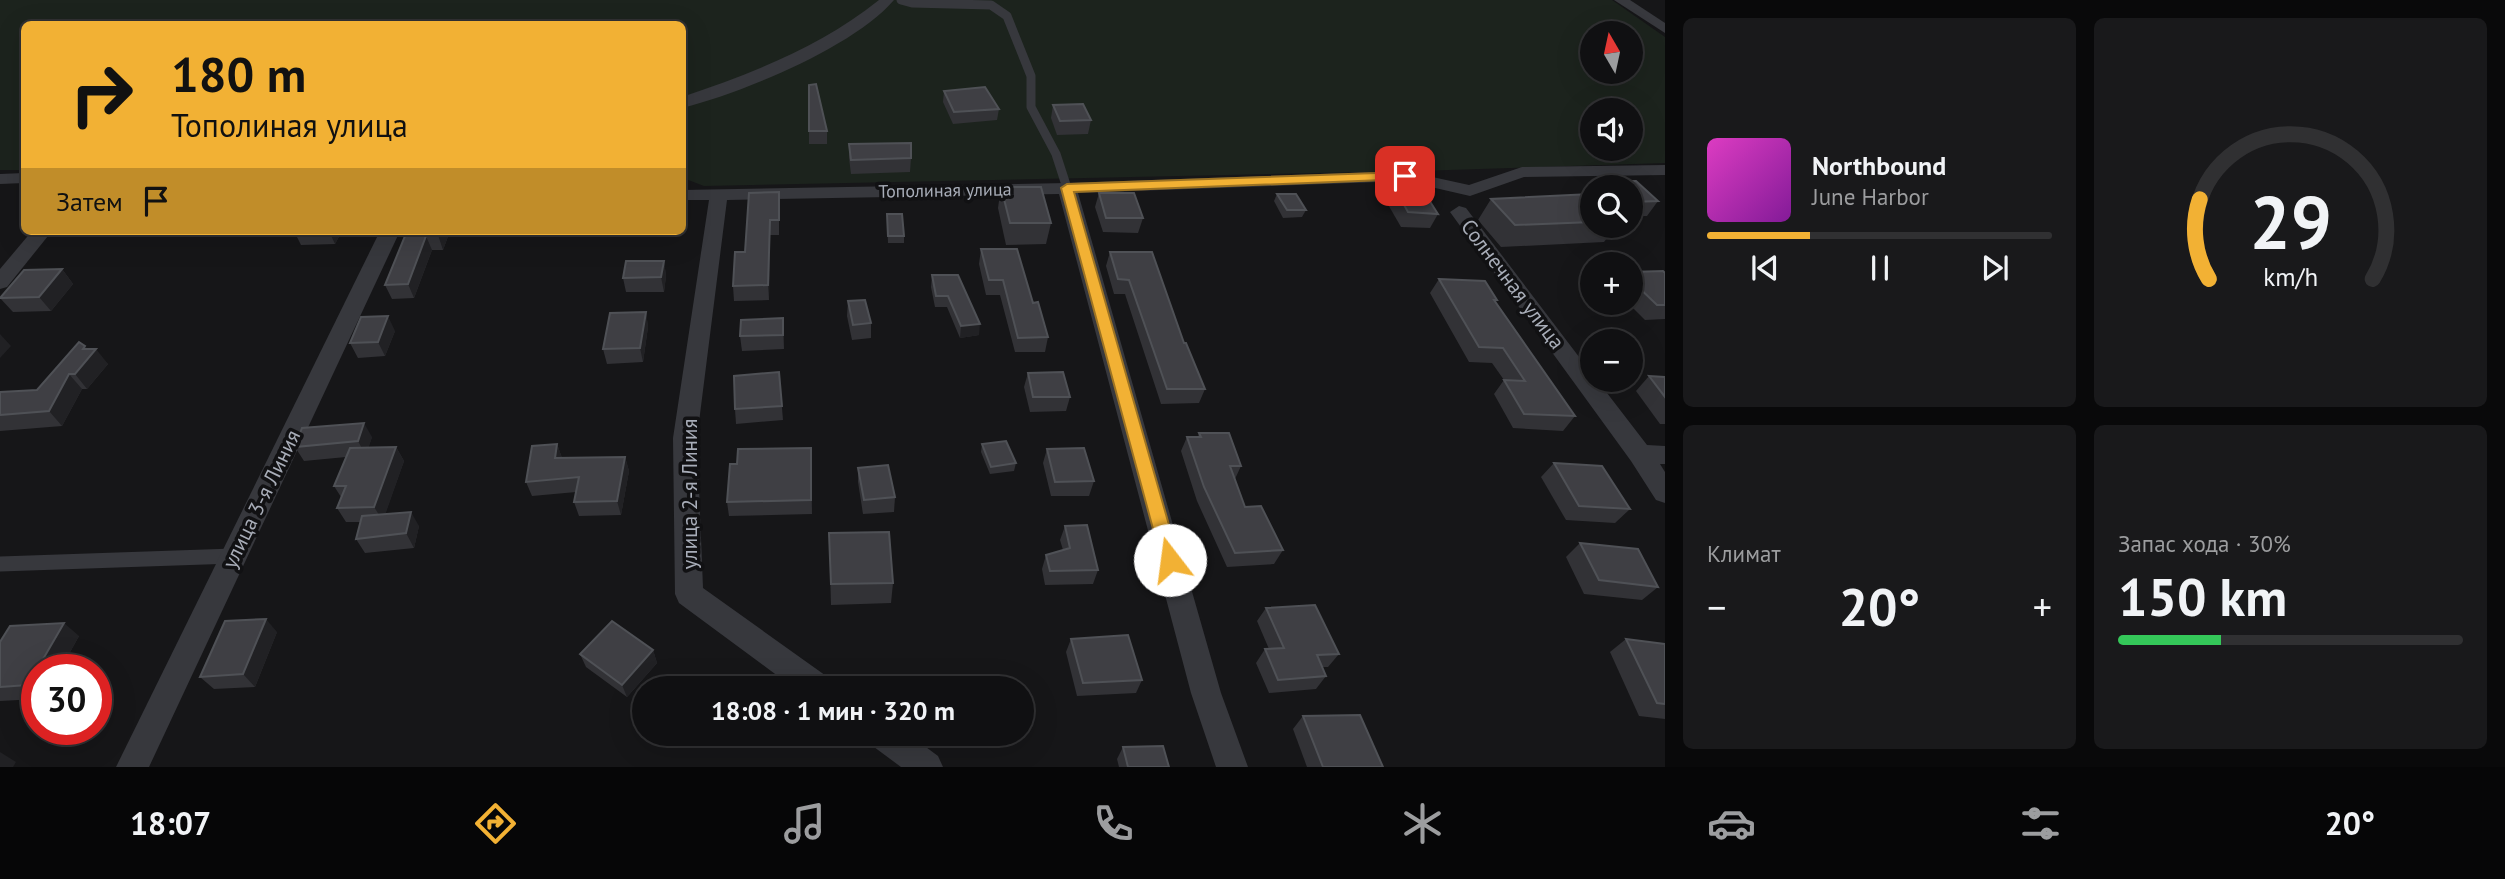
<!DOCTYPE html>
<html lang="ru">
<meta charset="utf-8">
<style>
:root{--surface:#101012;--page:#19191b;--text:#f1f3f6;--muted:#9c9d9f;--line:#303032;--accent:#f2b134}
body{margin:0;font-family:"PT Sans",sans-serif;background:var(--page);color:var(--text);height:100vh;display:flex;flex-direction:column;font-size:26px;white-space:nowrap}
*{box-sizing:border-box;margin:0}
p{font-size:23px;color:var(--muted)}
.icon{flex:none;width:38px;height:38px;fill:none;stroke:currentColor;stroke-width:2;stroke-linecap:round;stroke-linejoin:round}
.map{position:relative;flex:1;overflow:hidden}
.side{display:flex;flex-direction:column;gap:18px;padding:18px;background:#09090a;width:840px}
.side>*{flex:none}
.banner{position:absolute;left:21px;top:21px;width:665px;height:214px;border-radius:10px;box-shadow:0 7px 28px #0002,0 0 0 2px var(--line);background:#f2b134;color:#111;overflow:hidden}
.needle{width:46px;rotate:351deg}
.fabs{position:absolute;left:1580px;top:21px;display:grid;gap:14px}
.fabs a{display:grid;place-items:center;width:63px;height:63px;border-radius:50%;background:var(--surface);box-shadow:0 7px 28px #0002,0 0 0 2px var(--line);font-size:35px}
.speed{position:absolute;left:21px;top:654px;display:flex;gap:14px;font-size:35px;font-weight:700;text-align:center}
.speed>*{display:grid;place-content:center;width:91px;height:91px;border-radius:50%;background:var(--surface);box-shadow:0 7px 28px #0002,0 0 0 2px var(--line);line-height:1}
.speed .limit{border:10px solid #d22;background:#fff;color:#111}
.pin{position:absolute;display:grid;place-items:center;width:60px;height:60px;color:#fff;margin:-30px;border-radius:14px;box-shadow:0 4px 10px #0006}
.me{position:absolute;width:77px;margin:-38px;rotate:345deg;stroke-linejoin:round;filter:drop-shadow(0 0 5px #0008)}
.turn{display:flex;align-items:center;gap:24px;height:147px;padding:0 35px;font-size:32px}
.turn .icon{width:91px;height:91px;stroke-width:2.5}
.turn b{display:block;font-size:49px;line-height:60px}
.then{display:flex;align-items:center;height:66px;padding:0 35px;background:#0003;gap:14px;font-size:26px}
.big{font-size:52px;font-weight:700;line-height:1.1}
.side .tile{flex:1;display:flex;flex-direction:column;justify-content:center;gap:10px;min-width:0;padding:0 24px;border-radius:10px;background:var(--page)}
.side .dial{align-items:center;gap:0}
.dial svg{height:182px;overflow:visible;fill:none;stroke:var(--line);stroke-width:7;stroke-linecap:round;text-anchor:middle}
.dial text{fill:var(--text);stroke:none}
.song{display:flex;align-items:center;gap:21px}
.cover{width:84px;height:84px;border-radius:10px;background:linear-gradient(135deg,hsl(310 70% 55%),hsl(290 70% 35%))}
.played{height:7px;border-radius:4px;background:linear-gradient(90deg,var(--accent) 30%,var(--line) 30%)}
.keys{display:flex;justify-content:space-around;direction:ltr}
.heat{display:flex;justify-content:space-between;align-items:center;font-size:38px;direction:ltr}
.charge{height:10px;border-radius:5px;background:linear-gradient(90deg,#34c759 30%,var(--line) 0)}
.side .tiles{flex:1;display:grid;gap:18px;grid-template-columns:repeat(2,1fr)}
.trip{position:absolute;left:632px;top:676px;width:402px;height:70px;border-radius:35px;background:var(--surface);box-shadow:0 7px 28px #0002,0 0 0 2px var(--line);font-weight:700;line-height:70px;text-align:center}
.dock{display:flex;height:112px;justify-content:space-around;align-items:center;background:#060607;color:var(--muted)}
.dock .icon{width:49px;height:49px}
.dock .selected{color:var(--accent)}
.dock b{font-size:32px;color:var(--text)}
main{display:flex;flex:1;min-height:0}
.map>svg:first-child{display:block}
</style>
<main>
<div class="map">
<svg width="1665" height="767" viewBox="0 0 1665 767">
<rect width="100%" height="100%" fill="#161618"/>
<path fill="#1c231d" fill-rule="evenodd" d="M0,0h1612l53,37v126l-247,8 -714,15 -21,-8 -1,-154h-658v146h-24zM1592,33h39v39h-39zM1592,110h39v39h-39z"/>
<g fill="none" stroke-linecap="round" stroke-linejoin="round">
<polyline stroke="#37383d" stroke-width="9" points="901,0 912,3 991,5 1007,16 1031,76 1031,107 1056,154 1067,188"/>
<polyline stroke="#37383d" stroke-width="15" points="0,564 234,556"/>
<g fill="#37383d" fill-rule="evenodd">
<path d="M879,0h15c-40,47 -152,93 -212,108v-11c71,-24 138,-50 197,-97z"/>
<polygon points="1614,0 1630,0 1665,23 1665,33"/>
<polygon points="1665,165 1665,175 1524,177 1470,196 1405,181 1078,193 1221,693 1248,767 1216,767 1191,693 1059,194 727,200 697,438 703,588 829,678 833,688 794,688 679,603 675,594 673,438 709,200 682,200 682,190 1067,183 1405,171 1469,185 1522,167"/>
<polygon points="24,173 24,183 0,184 0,174"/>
<polygon points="1459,206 1466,208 1592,374 1592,380 1597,380 1647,445 1665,446 1665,464 1660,464 1665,472 1665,503 1656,500 1631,461 1450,212"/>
<polygon points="32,231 52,231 7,287 0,289 0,269"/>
<polygon points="380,231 400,231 149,767 116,767"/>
<polygon points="866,733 907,733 938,756 943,767 901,767 870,744"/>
</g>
</g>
<g fill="#323236">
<polygon points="809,85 827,131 827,144 809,144"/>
<polygon points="944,91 999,109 997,120 953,124 943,102"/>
<polygon points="1053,105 1091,120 1088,134 1057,135 1051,118"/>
<polygon points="849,144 911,158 910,172 851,174 849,158"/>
<polygon points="1636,181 1658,201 1647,216 1631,216 1631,187 1600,187 1604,182"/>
<polygon points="1001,187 1051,223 1046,244 1006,245 998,208"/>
<polygon points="1394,187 1438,214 1430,228 1401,227 1386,201"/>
<polygon points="779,192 779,235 770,235 769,300 734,301 733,286 745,252"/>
<polygon points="1099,193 1143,218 1138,233 1103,232 1095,207"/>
<polygon points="1277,194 1306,210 1302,217 1283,218 1274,201"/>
<polygon points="1592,196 1592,226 1616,226 1604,242 1501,247 1478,220 1491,199"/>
<polygon points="887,214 904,236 904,243 888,243"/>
<polygon points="294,231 342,231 335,244 301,245"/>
<polygon points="407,231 450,231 443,250 432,250 414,298 392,299 385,285"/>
<polygon points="644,231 678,231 644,232"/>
<polygon points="981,249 1033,303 1048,337 1045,352 1015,352 1000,295 986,295 979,264"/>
<polygon points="1110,252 1184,343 1205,389 1199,403 1161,404 1125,294 1114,294 1106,266"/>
<polygon points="664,261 666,276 664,292 626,292 623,278"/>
<polygon points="62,269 73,284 51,311 13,312 0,298"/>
<polygon points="1631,272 1665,273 1665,319 1645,320 1628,303 1631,303"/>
<polygon points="932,275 979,335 960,338 947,307 935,307 931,287"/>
<polygon points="1439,279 1497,300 1496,302 1575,416 1563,431 1513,428 1494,394 1504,380 1492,363 1469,362 1430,293"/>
<polygon points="848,301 871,323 871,338 852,340 847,316"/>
<polygon points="646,312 648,327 643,362 607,364 603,349"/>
<polygon points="783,318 784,349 742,351 740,336"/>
<polygon points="395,331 385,356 358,358 350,343"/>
<polygon points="88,349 108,364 87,389 82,389 62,426 0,431 0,392 37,390"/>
<polygon points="779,372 783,420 736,424 735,409"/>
<polygon points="1028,373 1070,397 1066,411 1030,412 1024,387"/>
<polygon points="1649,376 1665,377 1665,424 1660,424 1636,391"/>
<polygon points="1199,433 1241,466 1235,479 1245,507 1283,550 1274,564 1227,567 1197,501 1181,451 1187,437 1198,437"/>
<polygon points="372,437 368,448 396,447 404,461 385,514 419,526 414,548 365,553 356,539 361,522 346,522 337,508 341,497 334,486 346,457 304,461 295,447"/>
<polygon points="557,444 562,458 625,457 629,471 621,515 579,516 574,502 576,492 532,496 526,482"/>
<polygon points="982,444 1016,463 1014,471 990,474 981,452"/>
<polygon points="811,448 812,514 729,516 727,502 737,464"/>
<polygon points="1047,449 1094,481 1089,496 1051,496 1043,463"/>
<polygon points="1554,463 1630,509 1615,523 1566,520 1541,477"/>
<polygon points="858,468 895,497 894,512 863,514 858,482"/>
<polygon points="1065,526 1098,570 1093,584 1045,585 1042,569 1046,555 1063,550 1060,540"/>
<polygon points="829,533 893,583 891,603 831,605"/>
<polygon points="1580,543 1658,587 1642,600 1584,594 1566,557"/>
<polygon points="1266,608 1339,654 1328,667 1322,667 1326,676 1316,689 1269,693 1256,663 1265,649 1269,649 1257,621"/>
<polygon points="277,632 255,687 214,689 200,677"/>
<polygon points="79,636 60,670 37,670 37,699 0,701 0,642"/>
<polygon points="1071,639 1142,680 1136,693 1077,696 1066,652"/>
<polygon points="1626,639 1665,644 1665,719 1639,716 1610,652"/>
<polygon points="653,650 657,663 627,697 586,667 580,654"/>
<polygon points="1303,716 1383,767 1307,767 1293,729"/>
<polygon points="688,733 710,733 701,744"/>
<polygon points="1123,747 1169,767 1119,767 1117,759"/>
</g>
<g fill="#212124">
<polygon points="770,220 770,235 769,300 768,285"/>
<polygon points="329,231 342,231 335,244"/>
<polygon points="439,231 450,231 443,250 438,235"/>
<polygon points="426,236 432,250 414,298 408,284"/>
<polygon points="664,261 666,276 664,292 661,277"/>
<polygon points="62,269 73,284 51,311 39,297"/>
<polygon points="646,312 648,327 643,362 640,348"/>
<polygon points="388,316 395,331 385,356 378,342"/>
<polygon points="980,324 979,335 960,338 961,326"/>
<polygon points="0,334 11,346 0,358"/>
<polygon points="85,346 92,354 96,349 108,364 87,389 75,374"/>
<polygon points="69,374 82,389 62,426 49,411"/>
<polygon points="364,423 372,437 366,456 358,441"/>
<polygon points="557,444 562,458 555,458"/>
<polygon points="396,447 404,461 383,521 374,507"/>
<polygon points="625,457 629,471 621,515 617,501"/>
<polygon points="411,512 419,526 414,548 406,533"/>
<polygon points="266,619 277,632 255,687 243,674"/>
<polygon points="64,623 79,636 60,670 37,670 37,692 28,685"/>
<polygon points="653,650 657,663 627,697 622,685"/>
<polygon points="698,733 710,733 701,744"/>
<polygon points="0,752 16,762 13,767 0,767"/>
</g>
<g fill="#3f3f44" stroke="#4f5156" stroke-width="2">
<polygon points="816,84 827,131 809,131 809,85"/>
<polygon points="985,87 999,109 954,112 944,91"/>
<polygon points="1083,104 1091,120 1060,121 1053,105"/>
<polygon points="911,143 911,158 851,160 849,144"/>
<polygon points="1636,181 1658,201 1631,202 1631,187 1610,187 1604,182"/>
<polygon points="1001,187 1041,187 1051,223 1010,223"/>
<polygon points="1394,187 1422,189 1438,214 1408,212"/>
<polygon points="779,192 779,220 770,220 768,285 733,286 735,252 745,252 749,193"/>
<polygon points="1099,193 1134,193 1143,218 1106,218"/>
<polygon points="1277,194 1296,194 1306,210 1287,210"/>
<polygon points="1591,194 1592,196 1592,222 1515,225 1491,199"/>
<polygon points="887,214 902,214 904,236 888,236"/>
<polygon points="407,231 439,231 438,235 426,236 408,284 385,285"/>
<polygon points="981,249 1017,249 1033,303 1038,302 1048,337 1018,338 1003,280 989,280"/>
<polygon points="1110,252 1152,252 1184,343 1186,343 1205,389 1167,389 1129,280 1118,279"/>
<polygon points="626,261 664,261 661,277 623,278"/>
<polygon points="62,269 39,297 0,298 24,270"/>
<polygon points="1663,271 1665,273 1665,305 1657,305 1631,280 1631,272"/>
<polygon points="932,275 958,275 980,324 961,326 948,296 936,296"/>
<polygon points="1439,279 1485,281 1497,300 1494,300 1575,416 1524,414 1504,380 1525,381 1503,348 1479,347"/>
<polygon points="865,300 871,323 853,325 848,301"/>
<polygon points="646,312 640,348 603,349 610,313"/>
<polygon points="388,316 378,342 350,343 361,317"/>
<polygon points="783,318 783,335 740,336 741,320"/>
<polygon points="79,342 85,346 83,349 96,349 75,374 69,374 49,411 0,415 0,392 37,390"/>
<polygon points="779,372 782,406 735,409 734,376"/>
<polygon points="1063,372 1070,397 1033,397 1028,373"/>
<polygon points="1649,376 1665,377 1665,397"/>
<polygon points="364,423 358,441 295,447 302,428"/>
<polygon points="1199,433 1229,433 1241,466 1230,466 1245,507 1261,506 1283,550 1235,553 1204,487 1187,437 1201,437"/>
<polygon points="1006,441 1016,463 991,467 982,444"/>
<polygon points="557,444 555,458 625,457 617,501 574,502 579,477 526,482 532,446"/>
<polygon points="396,447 374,507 337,508 346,486 334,486 350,448"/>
<polygon points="811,448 811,500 727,502 730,464 737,464 738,449"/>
<polygon points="1084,448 1094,481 1055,482 1047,449"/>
<polygon points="1554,463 1602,466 1630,509 1579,506"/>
<polygon points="888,465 895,497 864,500 858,468"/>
<polygon points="411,512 406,533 356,539 362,516"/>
<polygon points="1087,525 1098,570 1050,571 1046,555 1070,548 1065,526"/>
<polygon points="889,532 893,583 831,584 829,533"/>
<polygon points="1580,543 1638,549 1658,587 1599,580"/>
<polygon points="1315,605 1339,654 1317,655 1326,676 1278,680 1265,649 1284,648 1266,608"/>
<polygon points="266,619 243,674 200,677 225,621"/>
<polygon points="612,621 653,650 622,685 580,654"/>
<polygon points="64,623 28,685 0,687 0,642 10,626"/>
<polygon points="1128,635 1142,680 1083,683 1071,639"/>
<polygon points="1626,639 1665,644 1665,704 1657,703"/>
<polygon points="706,679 717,688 698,688"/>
<polygon points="1360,715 1383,767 1323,767 1303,716"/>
<polygon points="1163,746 1169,767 1128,767 1123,747"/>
</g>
<polygon fill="#f2b134" stroke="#9d7322" stroke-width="2" points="1405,172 1411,176 1409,179 1074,192 1179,560 1176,566 1170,568 1163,566 1061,188 1067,184"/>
<g text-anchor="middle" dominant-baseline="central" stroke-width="7" stroke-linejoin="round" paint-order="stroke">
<g font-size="18" fill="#a8adb8" stroke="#111113">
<text transform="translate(945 190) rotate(-1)">Тополиная улица</text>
</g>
<g font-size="21" fill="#a8adb8" stroke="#111113">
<text transform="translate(1513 284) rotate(53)">Солнечная улица</text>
<text transform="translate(689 494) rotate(-90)">улица 2-я Линия</text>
<text transform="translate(261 499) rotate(-64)">улица 3-я Линия</text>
</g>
</g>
</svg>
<div class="fabs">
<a><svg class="needle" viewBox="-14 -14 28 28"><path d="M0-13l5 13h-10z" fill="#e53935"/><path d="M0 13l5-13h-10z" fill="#9c9d9f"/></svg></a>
<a><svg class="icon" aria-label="sound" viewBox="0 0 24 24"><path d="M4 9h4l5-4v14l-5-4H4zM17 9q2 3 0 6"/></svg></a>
<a><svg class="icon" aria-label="search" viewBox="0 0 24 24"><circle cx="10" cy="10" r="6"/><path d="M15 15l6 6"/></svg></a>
<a>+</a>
<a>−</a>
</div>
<div class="speed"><div class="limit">30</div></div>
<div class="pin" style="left:1405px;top:176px;background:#d93025"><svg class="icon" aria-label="arrive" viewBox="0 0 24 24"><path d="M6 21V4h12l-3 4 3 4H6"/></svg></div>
<svg class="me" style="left:1170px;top:560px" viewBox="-20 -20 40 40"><circle r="19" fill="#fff"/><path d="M0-13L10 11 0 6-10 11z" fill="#f2b134"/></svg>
<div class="trip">18:08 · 1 мин · 320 m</div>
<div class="banner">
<div class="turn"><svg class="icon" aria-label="right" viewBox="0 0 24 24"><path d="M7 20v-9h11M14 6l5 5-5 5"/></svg><div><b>180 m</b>Тополиная улица</div></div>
<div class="then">Затем<svg class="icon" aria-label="arrive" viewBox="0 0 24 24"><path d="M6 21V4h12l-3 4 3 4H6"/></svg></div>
</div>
</div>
<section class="side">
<div class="tiles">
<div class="tile">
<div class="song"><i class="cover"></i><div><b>Northbound</b><p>June Harbor</p></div></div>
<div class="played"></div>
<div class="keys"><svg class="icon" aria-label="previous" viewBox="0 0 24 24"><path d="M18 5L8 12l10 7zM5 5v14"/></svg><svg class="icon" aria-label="pause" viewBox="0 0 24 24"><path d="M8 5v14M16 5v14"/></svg><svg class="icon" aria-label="next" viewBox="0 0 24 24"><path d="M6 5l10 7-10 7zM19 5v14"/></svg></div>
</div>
<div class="tile dial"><svg viewBox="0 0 100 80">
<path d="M14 69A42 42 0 1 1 86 69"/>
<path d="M14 69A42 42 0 0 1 10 34" stroke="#f2b134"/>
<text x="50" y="56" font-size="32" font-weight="700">29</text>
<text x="50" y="72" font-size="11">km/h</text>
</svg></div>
<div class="tile"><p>Климат</p>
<div class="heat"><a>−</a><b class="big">20°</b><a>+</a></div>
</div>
<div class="tile"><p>Запас хода · 30%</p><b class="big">150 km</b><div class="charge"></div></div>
</div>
</section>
</main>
<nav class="dock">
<b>18:07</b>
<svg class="icon selected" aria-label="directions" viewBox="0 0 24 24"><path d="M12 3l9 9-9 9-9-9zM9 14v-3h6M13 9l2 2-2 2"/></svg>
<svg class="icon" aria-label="music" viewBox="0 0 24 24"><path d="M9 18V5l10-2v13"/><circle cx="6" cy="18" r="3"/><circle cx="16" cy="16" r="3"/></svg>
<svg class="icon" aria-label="phone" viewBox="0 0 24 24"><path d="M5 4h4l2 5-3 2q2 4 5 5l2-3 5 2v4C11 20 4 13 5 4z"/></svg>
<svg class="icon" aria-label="climate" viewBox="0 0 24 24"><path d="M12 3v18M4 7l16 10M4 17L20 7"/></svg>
<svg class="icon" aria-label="car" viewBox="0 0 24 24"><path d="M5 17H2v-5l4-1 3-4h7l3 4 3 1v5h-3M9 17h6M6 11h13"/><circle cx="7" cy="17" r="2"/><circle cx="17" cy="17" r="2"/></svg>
<svg class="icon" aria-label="filters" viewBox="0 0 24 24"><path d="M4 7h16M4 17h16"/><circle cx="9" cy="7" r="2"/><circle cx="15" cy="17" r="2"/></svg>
<b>20°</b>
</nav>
